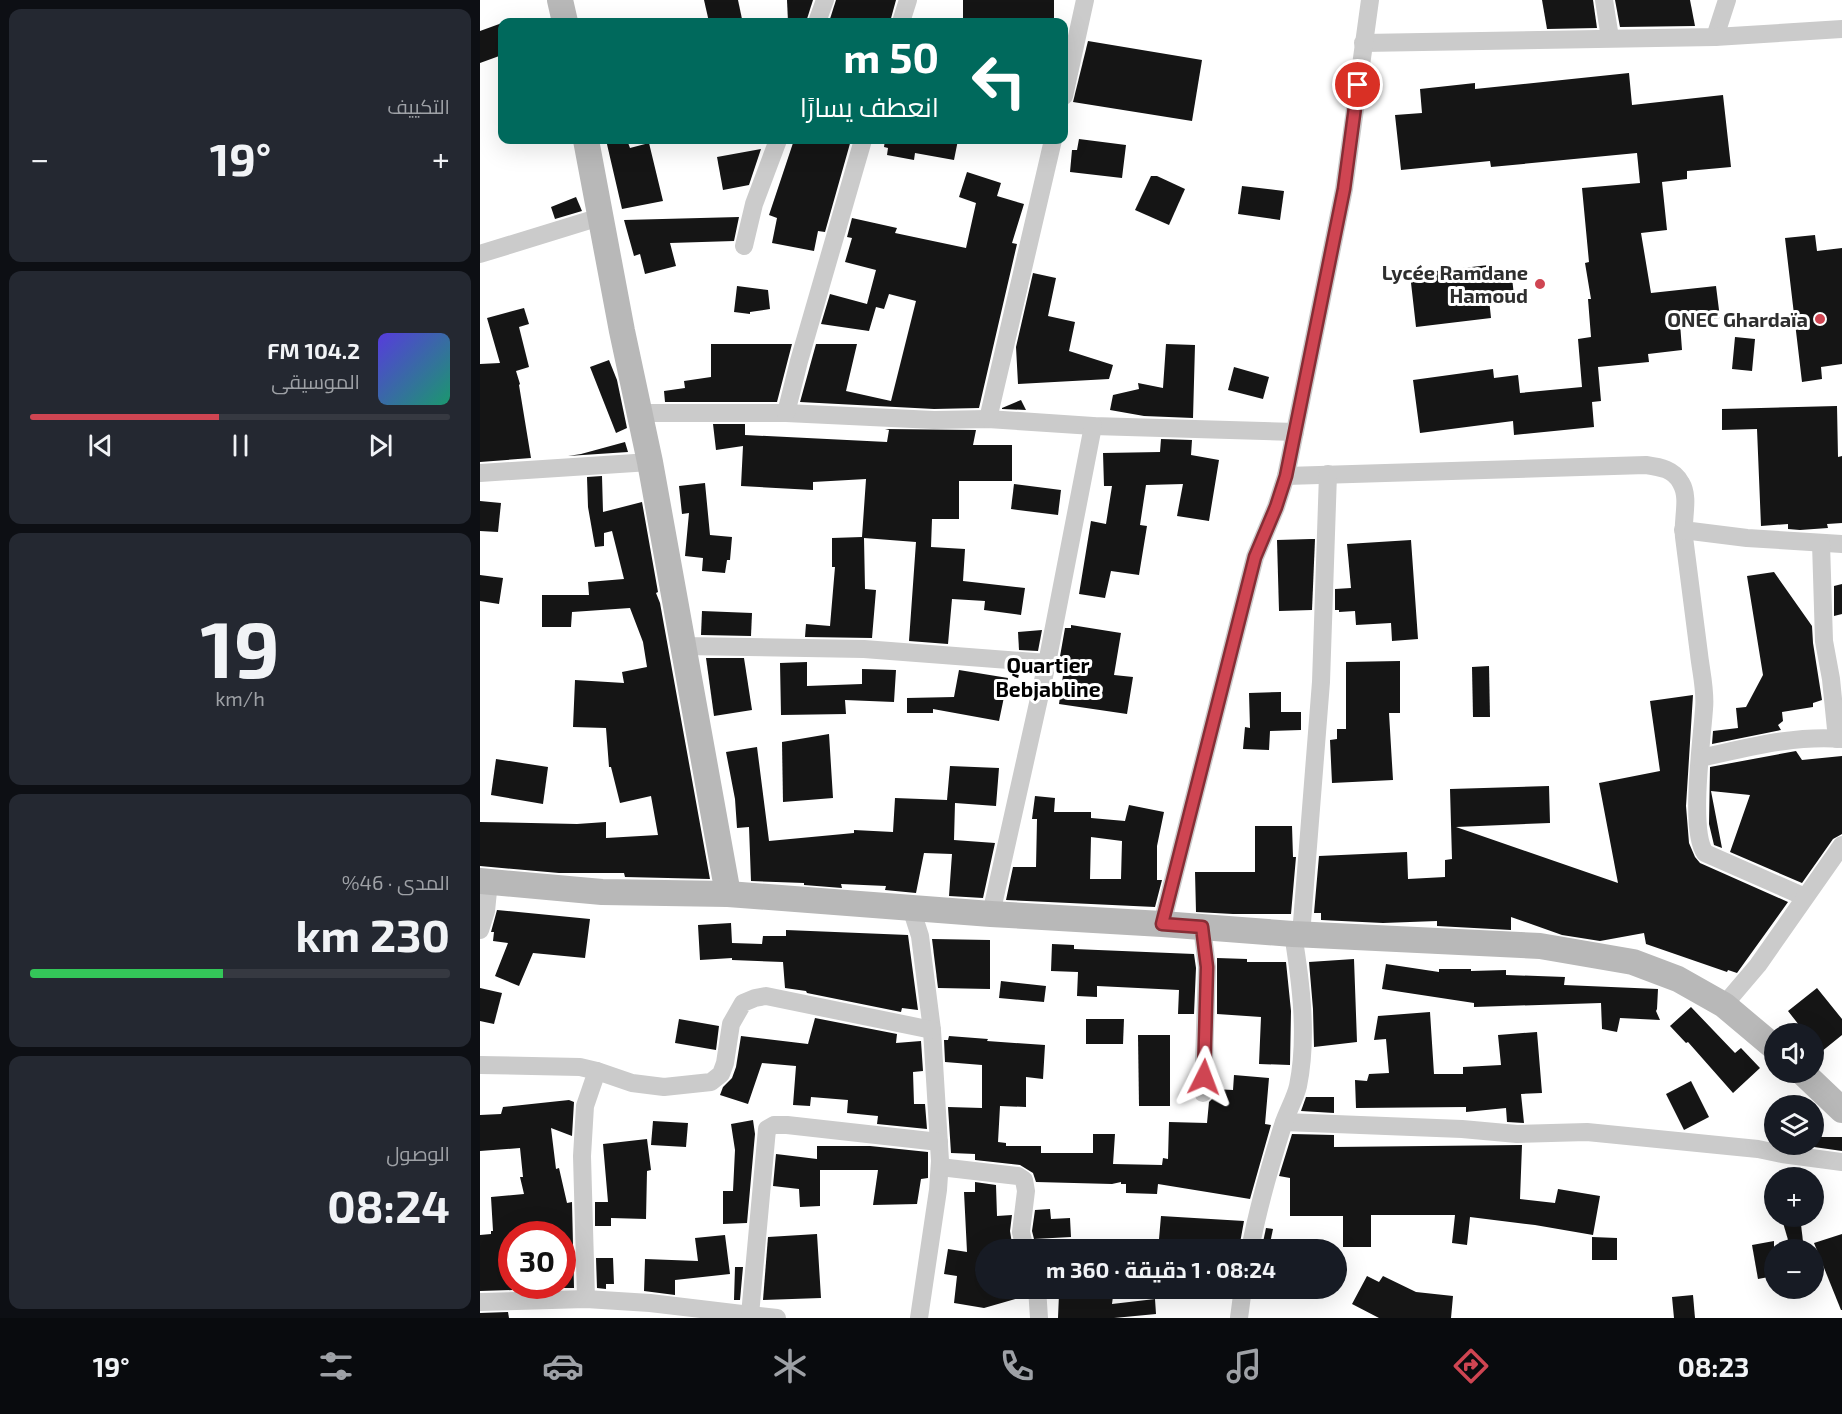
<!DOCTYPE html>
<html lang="ar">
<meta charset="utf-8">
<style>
:root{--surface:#171b24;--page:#242831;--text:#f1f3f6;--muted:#9ea1a6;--line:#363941;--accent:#cf4552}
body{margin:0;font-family:"Exo 2",Cairo,sans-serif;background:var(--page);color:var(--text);direction:rtl;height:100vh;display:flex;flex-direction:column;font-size:22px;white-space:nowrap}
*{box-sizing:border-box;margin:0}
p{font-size:20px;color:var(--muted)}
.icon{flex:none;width:33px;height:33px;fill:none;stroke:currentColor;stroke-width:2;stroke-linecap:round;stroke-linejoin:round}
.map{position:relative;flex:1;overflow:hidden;direction:ltr}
.details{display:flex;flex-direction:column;gap:9px;padding:9px;background:#0d0f14;width:480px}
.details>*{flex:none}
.guide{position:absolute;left:18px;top:18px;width:570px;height:126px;border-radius:12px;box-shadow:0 6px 24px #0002;direction:rtl;background:#00695c;color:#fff;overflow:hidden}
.controls{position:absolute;left:1284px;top:1023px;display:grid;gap:12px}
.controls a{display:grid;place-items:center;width:60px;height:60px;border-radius:50%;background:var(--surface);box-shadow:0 6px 24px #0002;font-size:30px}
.speed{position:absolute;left:18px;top:1221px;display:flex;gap:12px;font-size:30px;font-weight:700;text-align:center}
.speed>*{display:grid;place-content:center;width:78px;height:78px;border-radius:50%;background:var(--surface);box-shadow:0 6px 24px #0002;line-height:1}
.speed .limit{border:9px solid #d22;background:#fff;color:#111}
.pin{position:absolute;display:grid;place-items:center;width:51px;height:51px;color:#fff;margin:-26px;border:3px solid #fff;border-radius:50%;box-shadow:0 2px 6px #0007}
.me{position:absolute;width:66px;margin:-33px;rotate:3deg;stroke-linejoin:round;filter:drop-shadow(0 0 4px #0008)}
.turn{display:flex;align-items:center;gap:21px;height:126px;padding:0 30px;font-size:27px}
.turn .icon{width:78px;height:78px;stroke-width:2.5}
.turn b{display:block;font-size:42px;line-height:51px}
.big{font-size:45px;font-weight:700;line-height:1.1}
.details .widget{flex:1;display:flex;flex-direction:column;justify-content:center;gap:9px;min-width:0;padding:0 21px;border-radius:12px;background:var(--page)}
.details .dial{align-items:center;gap:0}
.dial b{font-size:78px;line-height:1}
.song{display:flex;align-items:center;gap:18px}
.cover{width:72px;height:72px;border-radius:9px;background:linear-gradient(135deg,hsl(250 70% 55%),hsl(160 70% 35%))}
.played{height:6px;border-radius:3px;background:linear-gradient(90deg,var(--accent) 45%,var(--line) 45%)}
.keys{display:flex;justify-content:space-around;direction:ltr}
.heat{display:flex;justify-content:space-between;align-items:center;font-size:33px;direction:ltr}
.charge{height:9px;border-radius:4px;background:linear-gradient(90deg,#34c759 46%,var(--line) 0)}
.trip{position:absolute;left:495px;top:1239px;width:372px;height:60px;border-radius:30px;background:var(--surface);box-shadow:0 6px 24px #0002;font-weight:700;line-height:60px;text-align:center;direction:rtl}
.tab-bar{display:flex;height:96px;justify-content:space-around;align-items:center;background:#090b0e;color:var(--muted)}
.tab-bar .icon{width:42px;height:42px}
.tab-bar .on{color:var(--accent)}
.tab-bar b{font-size:27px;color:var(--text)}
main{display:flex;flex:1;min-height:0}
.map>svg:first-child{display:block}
</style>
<main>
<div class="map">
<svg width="1362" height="1318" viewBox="0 0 1362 1318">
<rect width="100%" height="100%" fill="#fff"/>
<g fill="#151515" fill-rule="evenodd">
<polygon points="224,0 258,0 262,19 246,22 229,22"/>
<polygon points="307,0 333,0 326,22 308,22"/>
<polygon points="356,0 416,0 410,22 349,22"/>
<rect x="483" y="0" width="91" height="22"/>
<polygon points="1062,0 1113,0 1117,28 1067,29"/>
<polygon points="1135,0 1210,0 1215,26 1140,27"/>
<polygon points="22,23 22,55 0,63 0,31"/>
<polygon points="608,41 722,60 712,121 593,102"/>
<polygon points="1149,73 1152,105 1243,95 1251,167 1207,171 1207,179 1182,182 1187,230 1161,233 1171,293 1236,286 1240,318 1200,323 1202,350 1168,354 1169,362 1118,367 1121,401 1112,402 1114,427 1034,435 1033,421 940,433 933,380 1013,369 1014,378 1038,375 1040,393 1102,387 1098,339 1111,337 1108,299 1111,299 1105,263 1109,262 1102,188 1160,183 1157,153 1011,167 1010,161 921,170 915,115 942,113 940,89 995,83 995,89"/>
<polygon points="599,139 646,145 642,178 590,172 592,150 597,150"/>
<polygon points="126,140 147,140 150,148 169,143 183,201 142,209"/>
<polygon points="314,140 371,140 345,232 338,231 334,251 292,243 297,218 289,215"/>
<polygon points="405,140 478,140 474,160 435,153 434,160 407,155 408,148 404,147"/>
<polygon points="281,149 269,185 243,190 237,157"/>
<polygon points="487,172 521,183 517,196 544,204 532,243 537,244 499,408 454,409 320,402 336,344 377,344 366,391 411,401 436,301 409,294 404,309 396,307 389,331 341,324 350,294 387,304 396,270 365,262 372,238 367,237 372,218 417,228 415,233 486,248 496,203 479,197"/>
<polygon points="671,176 677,176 705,189 689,225 655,210"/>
<polygon points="762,186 804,191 800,220 758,214"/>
<polygon points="96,197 102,211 75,219 71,207"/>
<polygon points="259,217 254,241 190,243 196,266 165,274 160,254 154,256 144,220"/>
<polygon points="1335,235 1337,251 1362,248 1362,364 1341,367 1342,379 1322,382 1305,238"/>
<polygon points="1009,265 1010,270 1031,268 1034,296 1009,299 1011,318 936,327 930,274"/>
<polygon points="553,273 576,278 568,316 595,322 589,351 633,365 629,379 538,384 536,347"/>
<polygon points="257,286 288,290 290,309 270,312 270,314 254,312"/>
<polygon points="44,308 49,324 39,327 49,367 36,371 40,384 39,385 51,458 0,462 0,364 20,363 7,318"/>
<polygon points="1255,337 1275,339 1272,371 1252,369"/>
<polygon points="231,344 312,344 297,402 185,402 184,391 205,388 204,381 231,377"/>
<polygon points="686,344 715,345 713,418 664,416 630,410 633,395 659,389 658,383 683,388"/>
<polygon points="129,360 137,380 147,428 136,433 110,367"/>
<polygon points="754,367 789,377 783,399 748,390"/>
<polygon points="541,400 546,410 522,409 522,408"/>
<polygon points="1357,406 1358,457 1362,456 1362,523 1347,524 1348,528 1320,530 1308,529 1308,524 1281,526 1277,429 1242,430 1242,409"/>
<polygon points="233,424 265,424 265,435 407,442 409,430 405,429 496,430 493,445 532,445 532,481 479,481 479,519 452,519 451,547 485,549 483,581 545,588 541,615 504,610 505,601 472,599 468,644 429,641 436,542 384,538 385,589 396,590 392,638 325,637 326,624 350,626 355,567 352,567 352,538 382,537 386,479 333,482 333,490 261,486 263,446 236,450"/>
<polygon points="681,439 712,440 711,455 739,460 729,521 697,516 703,484 666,485 660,525 667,526 659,575 631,571 625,598 599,594 611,521 626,524 632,486 624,486 623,453 680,452"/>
<polygon points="145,442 148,452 88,456 101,454"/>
<polygon points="122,476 123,512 162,502 178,592 176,593 180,603 230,879 145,877 144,873 79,873 0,866 0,822 97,824 126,822 126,838 178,835 171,796 140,803 131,767 129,767 126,728 93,727 95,680 144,683 142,672 167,667 163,642 150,608 92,612 91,627 62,627 62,595 109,595 108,582 144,579 132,531 124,533 124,546 115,547 108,507 107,477"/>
<polygon points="225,483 230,535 252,537 250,560 247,560 245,573 222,571 223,558 205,556 209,513 202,514 199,486"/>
<polygon points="534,484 581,490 578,515 531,509"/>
<polygon points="0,501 21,503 18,532 0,531"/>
<polygon points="831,539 835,539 832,610 799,611 797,540"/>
<polygon points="931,540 938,639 912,641 911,623 876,625 875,611 859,612 859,610 855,610 855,589 871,588 867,544"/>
<polygon points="1294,572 1332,626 1333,643 1342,700 1333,703 1333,707 1302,712 1303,721 1298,725 1301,730 1232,744 1233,731 1258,728 1256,708 1266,707 1283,675 1267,576"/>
<polygon points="0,575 23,578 19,604 0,601"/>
<polygon points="1362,584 1362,614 1354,616 1354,586"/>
<polygon points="222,611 272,613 271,636 221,635"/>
<polygon points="591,625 641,633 634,675 653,677 647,714 579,704 585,661 579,662 585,628 591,628"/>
<polygon points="562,630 558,651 539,650 538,632"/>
<polygon points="226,658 264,658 272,710 234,716"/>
<polygon points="920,661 920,713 909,713 913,780 852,783 850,740 857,739 857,729 866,729 866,662"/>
<polygon points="327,662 327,686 382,684 382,669 416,670 414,702 365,700 366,714 301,715 300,663"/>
<polygon points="1009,666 1010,717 993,717 992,667"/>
<polygon points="479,670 528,678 519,721 453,709 453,713 427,713 427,698 474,697"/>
<polygon points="801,692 801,712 821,712 821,730 790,731 789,750 763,749 765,727 770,728 769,693"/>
<polygon points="1213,695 1206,806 1209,843 1215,857 1220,863 1308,902 1257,973 1248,970 1247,972 1166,944 1164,933 1120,941 1082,935 1031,917 1031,930 957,926 957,921 903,923 841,920 841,913 834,913 839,856 927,852 928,879 965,877 965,860 972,859 970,789 1069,786 1070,823 976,827 1138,883 1119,783 1180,771 1170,701"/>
<polygon points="349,734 353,798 303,802 302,742"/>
<polygon points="277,747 289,841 374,833 374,830 413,832 415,798 467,800 470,766 519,768 516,806 475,803 474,840 515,843 503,898 469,896 472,854 444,853 436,893 405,890 406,886 361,884 362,888 324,885 324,883 271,881 269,827 257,828 255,799 246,752"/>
<polygon points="1316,751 1322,760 1362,756 1362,834 1353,839 1322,883 1250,852 1270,795 1231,791 1242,848 1234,845 1229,824 1230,767"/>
<polygon points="16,759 68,767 63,804 11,795"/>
<path d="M555,796l20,2 -1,14h37v6l34,3 4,-16 35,7 -7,34v34h5l-7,27 -149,-7 7,-33h23l1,-48h-5zM611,837l31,4 -1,38h-31z"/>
<polygon points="775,826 812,826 813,857 816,857 811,914 753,914 716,912 715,872 775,872"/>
<polygon points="17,910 110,919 105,958 53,953 39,986 15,976 28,943 13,941 14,932 11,932"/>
<polygon points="251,923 252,943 282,944 283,936 306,936 306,930 428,935 438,1010 422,1008 421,1012 327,993 326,991 305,988 303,962 252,960 252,958 220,960 218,925"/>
<polygon points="452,939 510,940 510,989 458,988"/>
<polygon points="572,944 594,945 594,949 714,954 716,968 714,1014 698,1014 699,990 617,986 617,997 597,996 598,972 571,971"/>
<polygon points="737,958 767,959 767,962 806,962 811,1011 810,1065 779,1064 781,1017 737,1014"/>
<polygon points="874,959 877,1042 834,1047 833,1009 829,962"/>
<polygon points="906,964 959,972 959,969 991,969 991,971 1026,970 1026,975 1085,977 1084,985 1178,989 1177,1009 1176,1011 1180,1020 1140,1018 1137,1032 1122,1029 1121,1003 994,1007 994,1003 902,989"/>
<polygon points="521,981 566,986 564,1002 519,998"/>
<polygon points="0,988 22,993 14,1024 0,1021"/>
<polygon points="1337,988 1362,1019 1362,1035 1341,1052 1334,1042 1334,1034 1326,1034 1308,1011"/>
<polygon points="1211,1007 1255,1053 1261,1048 1280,1068 1253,1093 1208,1042 1206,1043 1190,1026"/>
<polygon points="950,1012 954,1074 983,1074 983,1067 1021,1065 1018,1035 1057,1032 1062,1093 1041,1094 1044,1123 1027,1122 1026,1108 986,1112 986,1107 876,1108 875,1080 887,1081 889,1074 909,1073 906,1039 894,1040 898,1016"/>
<polygon points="335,1018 417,1034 416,1043 441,1041 443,1071 433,1072 434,1104 445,1104 447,1129 397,1124 398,1116 367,1113 368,1100 331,1097 330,1106 313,1105 316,1066 282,1063 268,1104 240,1095 243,1087 252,1078 256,1067 261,1036 328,1044"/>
<polygon points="199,1019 239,1026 236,1050 195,1043"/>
<polygon points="606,1019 644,1019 643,1044 606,1044"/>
<polygon points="658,1035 690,1035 690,1106 659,1106"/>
<polygon points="469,1036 508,1039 507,1041 565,1045 563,1079 546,1077 546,1107 520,1106 518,1142 526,1143 526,1146 561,1146 561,1153 613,1153 613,1134 635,1134 633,1164 682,1165 683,1158 688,1159 689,1122 727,1123 729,1102 733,1098 734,1089 753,1090 754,1075 789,1078 785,1124 791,1125 770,1199 678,1184 677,1194 646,1193 646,1184 641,1184 641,1182 632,1184 556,1182 553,1173 540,1165 495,1160 495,1154 471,1153 468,1107 502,1108 502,1065 465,1062 464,1040 468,1040"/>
<polygon points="1211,1081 1229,1117 1204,1130 1186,1094"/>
<polygon points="826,1097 854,1097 854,1113 821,1111"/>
<polygon points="89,1100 94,1102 92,1136 71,1128 76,1169 79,1168 87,1203 92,1202 94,1288 80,1288 80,1286 82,1286 82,1234 32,1234 32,1290 0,1291 0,1235 11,1234 11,1231 13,1231 11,1197 44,1194 40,1177 43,1177 40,1148 0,1151 0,1115 21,1114 23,1107"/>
<polygon points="273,1120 275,1134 267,1223 243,1224 243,1191 253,1191 255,1150 251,1124"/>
<polygon points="173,1121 208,1123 206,1147 171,1145"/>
<polygon points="812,1134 854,1135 854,1147 1042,1145 1040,1199 1075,1203 1078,1189 1120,1196 1113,1235 1055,1225 990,1217 987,1245 972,1243 975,1215 891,1215 891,1247 863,1247 863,1216 810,1216 810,1178 799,1176"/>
<polygon points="1334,1137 1362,1137 1362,1151 1334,1147"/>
<polygon points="167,1139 171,1170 167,1171 166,1219 131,1218 131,1226 115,1226 115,1202 128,1202 123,1144"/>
<polygon points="337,1146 390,1146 448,1152 448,1178 441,1179 437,1204 393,1205 398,1170 340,1170 340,1206 320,1207 319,1189 293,1186 296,1154 337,1159"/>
<polygon points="495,1182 516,1185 517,1216 532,1215 530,1231 533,1250 506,1250 506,1288 546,1288 546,1296 504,1308 474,1303 477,1276 464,1274 468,1249 487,1252 484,1192 495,1192"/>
<polygon points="570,1209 571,1219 590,1218 591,1237 554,1239 552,1231 555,1210"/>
<polygon points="681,1216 764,1221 760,1243 751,1242 750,1250 717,1250 718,1242 679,1239"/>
<polygon points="1301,1216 1320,1216 1324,1250 1311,1250"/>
<polygon points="786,1228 793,1229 789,1248 782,1247"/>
<polygon points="337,1234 341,1298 283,1300 288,1237"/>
<polygon points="1362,1234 1362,1310 1361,1310 1334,1243"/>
<polygon points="245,1235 250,1274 195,1280 195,1295 164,1291 165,1259 218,1261 215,1238"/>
<polygon points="1112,1237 1137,1238 1137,1260 1112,1260"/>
<polygon points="1294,1241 1294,1276 1278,1279 1272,1245"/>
<polygon points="116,1258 133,1258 134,1284 126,1284 126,1289 117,1288"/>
<polygon points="255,1267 263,1267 260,1300 254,1300"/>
<polygon points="887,1276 899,1282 903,1276 936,1292 973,1296 971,1318 899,1318 872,1304"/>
<polygon points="579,1294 633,1296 632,1304 675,1299 676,1314 634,1318 578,1318"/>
<polygon points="1213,1295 1215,1318 1194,1318 1192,1297"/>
<polygon points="28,1312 29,1318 0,1318 0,1313"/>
</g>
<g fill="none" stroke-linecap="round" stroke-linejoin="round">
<g stroke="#cbcbcb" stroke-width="18">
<polyline points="1124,0 1130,38"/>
<polyline points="337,22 345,0"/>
<polyline points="421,22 428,0"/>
<polyline points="1235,37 1247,0"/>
<polyline points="883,43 1235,37 1362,29"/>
<polyline points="584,96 605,0"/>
<polyline points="264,246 274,204 298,140"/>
<polyline points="0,254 120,217"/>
<polyline points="160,413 306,413 454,420 508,419 613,426 815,432"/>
<polyline points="306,413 319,361 383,140"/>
<polyline points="508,419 573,140"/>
<polyline points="0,473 170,462"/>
<path d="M806,476l360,-11c14,2 28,4 35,18 9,15 1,36 3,54 5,39 10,78 15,117 2,18 7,37 5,55 -2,31 -15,121 1,144l100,44"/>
<polyline points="1203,530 1267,538 1362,544"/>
<polyline points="1341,543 1344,641 1351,679 1357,739"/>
<polyline points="202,646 384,649 567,663"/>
<path d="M1220,758c47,-10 93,-23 142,-19"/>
<polyline points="431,908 440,936 452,1030 460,1161 458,1190 439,1318"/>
<polyline points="511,914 567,663 613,426"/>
<polyline points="682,924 775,557 796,507 806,476 864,189 890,0"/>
<polyline points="722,927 727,967 723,1093"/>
<polyline points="0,930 6,911 9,881"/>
<polyline points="821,935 841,682 848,474"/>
<polyline points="1244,1005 1278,965 1362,845"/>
<polyline points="0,1065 100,1067 117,1071"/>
<polyline points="804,1122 982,1129 1037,1134 1107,1132 1278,1149 1302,1154 1362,1162"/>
<polyline points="460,1167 538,1176 544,1180 546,1191 541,1232 545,1250"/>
<path d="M770,1250c8,-43 20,-84 33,-125 4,-13 12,-26 15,-39 10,-49 3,-103 -5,-152"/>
<polyline points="557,1288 559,1318"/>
<polyline points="106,1299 102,1156 105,1106 117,1071 152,1083 184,1087 231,1082 241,1074 245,1063 251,1024 263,1003 275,998 286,996 452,1030"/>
<polyline points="0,1302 106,1299 170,1303 297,1318"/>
<polyline points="270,1315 287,1129 294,1125 307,1125 459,1142"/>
<polyline points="759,1318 763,1288"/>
</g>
<g stroke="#b8b8b8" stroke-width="26">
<polyline points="80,0 85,22"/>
<polyline points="106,140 142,331 170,462 248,894"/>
<polyline points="0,881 122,892 248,894 511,914 682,924 813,934 1060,946 1153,962 1198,979 1244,1005 1294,1047"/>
<polyline points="1322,1072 1362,1110"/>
</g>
</g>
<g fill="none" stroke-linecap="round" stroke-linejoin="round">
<g stroke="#872d35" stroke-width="15">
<polyline id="route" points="724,1077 727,967 722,927 682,924 775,557 796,507 806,476 864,189 878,85"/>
</g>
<use href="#route" stroke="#cf4552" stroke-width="10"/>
</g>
<g fill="#cf4552" stroke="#fff" stroke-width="2">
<circle cx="1060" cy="284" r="6"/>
<circle cx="1340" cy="319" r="6"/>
</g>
<g text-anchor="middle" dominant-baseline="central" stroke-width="6" stroke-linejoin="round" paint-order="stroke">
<g font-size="20" font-weight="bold" fill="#2e2e2e" stroke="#fff" text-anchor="end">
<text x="1048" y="272">Lycée Ramdane<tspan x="1048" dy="23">Hamoud</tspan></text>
<text x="1328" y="319">ONEC Ghardaïa</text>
</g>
<g font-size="21" font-weight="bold" fill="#000" stroke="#fff">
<text x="568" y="664">Quartier<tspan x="568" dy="24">Bebjabline</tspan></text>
</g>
</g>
</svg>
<div class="controls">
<a><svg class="icon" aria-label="sound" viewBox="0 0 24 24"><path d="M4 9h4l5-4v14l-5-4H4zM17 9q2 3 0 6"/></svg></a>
<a><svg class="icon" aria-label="layers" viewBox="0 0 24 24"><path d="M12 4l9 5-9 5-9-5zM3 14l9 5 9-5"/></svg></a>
<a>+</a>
<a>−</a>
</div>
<div class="speed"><div class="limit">30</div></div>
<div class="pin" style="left:878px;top:85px;background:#d93025"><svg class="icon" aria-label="arrive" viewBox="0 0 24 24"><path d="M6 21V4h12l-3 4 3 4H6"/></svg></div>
<svg class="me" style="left:724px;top:1077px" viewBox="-20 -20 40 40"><path d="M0-17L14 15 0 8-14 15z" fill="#cf4552" stroke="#fff" stroke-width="4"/></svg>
<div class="trip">08:24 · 1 دقيقة · 360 m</div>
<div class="guide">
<div class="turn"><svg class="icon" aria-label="left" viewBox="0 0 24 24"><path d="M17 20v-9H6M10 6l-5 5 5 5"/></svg><div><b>50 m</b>انعطف يسارًا</div></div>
</div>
</div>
<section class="details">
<div class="widget"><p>التكييف</p>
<div class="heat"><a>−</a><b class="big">19°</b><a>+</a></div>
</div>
<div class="widget">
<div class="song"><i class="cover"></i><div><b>104.2 FM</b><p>الموسيقى</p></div></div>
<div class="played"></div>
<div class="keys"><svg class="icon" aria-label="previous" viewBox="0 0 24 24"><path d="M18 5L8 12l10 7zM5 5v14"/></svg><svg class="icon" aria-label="pause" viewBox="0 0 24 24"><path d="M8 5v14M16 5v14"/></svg><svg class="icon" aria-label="next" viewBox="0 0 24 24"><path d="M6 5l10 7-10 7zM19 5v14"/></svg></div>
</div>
<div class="widget dial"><b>19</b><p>km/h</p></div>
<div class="widget"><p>المدى · 46%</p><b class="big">230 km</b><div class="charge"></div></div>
<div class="widget"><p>الوصول</p><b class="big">08:24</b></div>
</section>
</main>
<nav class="tab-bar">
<b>08:23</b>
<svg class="icon on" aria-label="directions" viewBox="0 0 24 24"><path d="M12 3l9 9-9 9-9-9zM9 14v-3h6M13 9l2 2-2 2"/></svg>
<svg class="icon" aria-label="music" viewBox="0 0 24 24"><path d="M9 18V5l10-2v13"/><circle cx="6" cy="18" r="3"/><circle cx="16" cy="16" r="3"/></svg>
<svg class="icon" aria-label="phone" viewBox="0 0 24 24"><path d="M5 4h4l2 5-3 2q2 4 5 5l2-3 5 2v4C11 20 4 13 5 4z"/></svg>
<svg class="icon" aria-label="climate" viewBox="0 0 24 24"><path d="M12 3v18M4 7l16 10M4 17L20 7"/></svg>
<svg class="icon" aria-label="car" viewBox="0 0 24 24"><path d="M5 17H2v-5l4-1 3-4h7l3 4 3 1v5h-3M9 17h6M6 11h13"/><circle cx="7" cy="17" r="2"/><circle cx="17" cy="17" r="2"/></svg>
<svg class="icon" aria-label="filters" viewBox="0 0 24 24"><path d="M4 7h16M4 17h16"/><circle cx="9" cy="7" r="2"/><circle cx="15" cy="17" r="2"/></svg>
<b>19°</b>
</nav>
